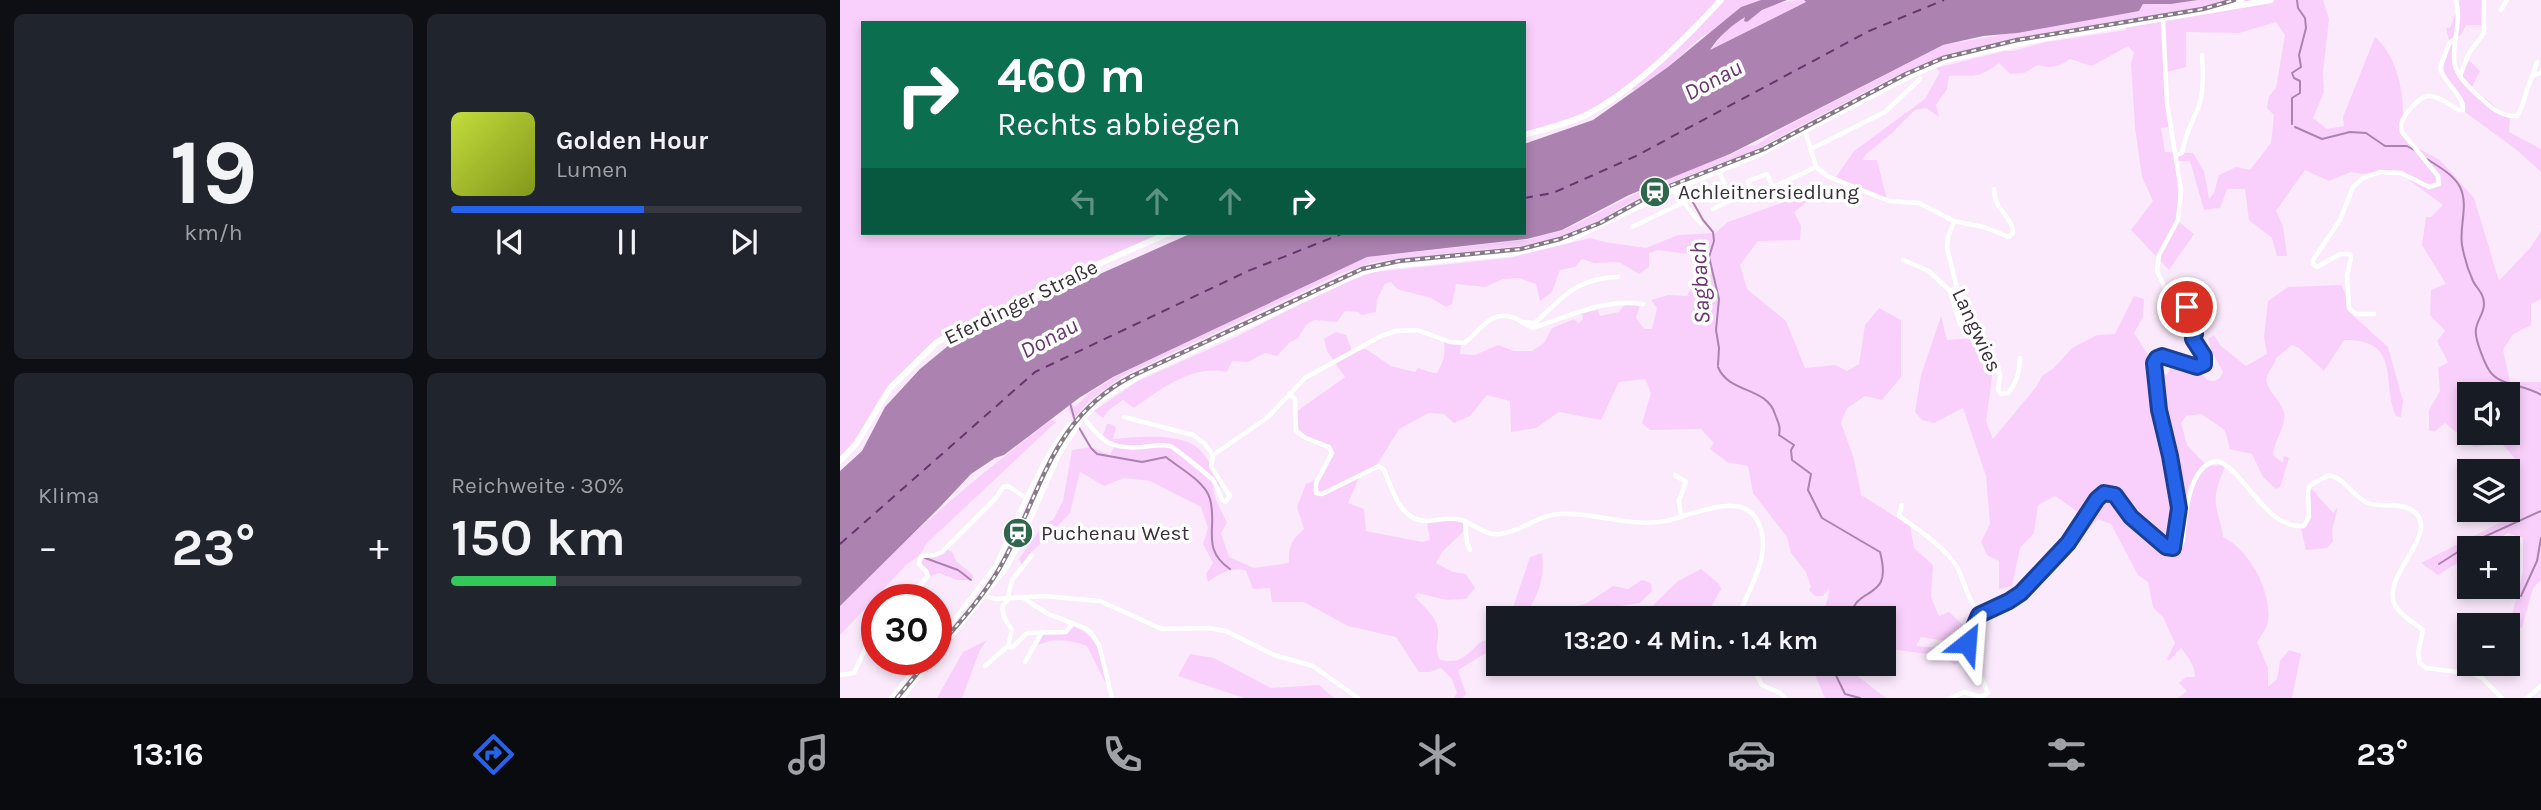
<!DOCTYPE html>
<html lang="de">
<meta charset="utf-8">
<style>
:root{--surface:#171b24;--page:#20242c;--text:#f1f3f6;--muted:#9ea1a6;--line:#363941;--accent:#2563eb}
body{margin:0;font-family:Karla,sans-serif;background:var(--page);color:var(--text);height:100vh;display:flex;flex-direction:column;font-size:26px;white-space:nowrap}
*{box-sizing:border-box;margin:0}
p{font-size:23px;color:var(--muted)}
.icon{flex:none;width:38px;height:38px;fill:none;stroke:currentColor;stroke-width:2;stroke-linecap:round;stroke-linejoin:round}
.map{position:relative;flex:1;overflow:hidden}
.drawer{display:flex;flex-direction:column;gap:14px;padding:14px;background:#0d0f14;width:840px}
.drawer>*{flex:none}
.top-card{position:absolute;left:21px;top:21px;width:665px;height:214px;border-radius:0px;box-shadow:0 4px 10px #0003;background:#0b6e4f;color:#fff;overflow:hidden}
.fabs{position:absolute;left:1617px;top:382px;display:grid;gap:14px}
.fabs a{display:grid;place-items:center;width:63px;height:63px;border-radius:0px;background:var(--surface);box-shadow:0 4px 10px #0003;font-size:35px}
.speed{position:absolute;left:21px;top:584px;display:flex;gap:14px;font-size:35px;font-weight:700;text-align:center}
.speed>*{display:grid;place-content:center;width:91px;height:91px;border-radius:50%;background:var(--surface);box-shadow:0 4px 10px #0003;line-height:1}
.speed .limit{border:10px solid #d22;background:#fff;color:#111}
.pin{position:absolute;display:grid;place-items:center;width:60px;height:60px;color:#fff;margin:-30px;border:4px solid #fff;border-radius:50%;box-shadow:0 2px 7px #0007}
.me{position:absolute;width:77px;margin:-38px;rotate:28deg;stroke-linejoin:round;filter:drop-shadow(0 0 5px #0008)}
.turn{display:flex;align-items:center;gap:24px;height:147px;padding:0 21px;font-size:32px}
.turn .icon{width:91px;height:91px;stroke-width:2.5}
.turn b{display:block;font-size:49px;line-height:60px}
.lanes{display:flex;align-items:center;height:66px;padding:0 21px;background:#0003;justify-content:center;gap:35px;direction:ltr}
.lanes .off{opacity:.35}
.big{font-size:52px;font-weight:700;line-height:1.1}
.drawer .widget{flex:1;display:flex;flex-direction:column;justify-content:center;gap:10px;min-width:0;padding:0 24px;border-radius:10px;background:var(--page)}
.drawer .dial{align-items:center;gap:0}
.dial b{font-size:91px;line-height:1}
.song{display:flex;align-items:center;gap:21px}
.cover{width:84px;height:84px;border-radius:10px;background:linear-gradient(135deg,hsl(70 70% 55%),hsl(70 70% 35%))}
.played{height:7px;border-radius:4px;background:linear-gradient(90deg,var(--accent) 55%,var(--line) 55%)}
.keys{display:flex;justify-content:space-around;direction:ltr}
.heat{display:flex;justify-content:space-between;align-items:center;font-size:38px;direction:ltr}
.charge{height:10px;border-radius:5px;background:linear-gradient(90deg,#34c759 30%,var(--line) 0)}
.drawer .tiles{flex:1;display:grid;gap:14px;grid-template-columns:repeat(2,1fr)}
.trip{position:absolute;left:646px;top:606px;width:410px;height:70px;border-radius:0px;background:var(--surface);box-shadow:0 4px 10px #0003;font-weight:700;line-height:70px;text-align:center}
.tabs{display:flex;height:112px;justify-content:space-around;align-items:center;background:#090b0e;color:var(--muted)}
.tabs .icon{width:49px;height:49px}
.tabs .selected{color:var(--accent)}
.tabs b{font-size:32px;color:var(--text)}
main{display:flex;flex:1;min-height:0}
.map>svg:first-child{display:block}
</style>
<main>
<section class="drawer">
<div class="tiles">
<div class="widget dial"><b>19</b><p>km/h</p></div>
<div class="widget">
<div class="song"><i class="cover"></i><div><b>Golden Hour</b><p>Lumen</p></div></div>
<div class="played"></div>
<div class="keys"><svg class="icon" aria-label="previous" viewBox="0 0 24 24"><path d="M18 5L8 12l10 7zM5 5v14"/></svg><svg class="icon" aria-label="pause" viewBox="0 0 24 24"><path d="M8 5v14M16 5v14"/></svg><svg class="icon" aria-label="next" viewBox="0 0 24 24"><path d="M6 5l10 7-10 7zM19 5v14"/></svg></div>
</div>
<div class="widget"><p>Klima</p>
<div class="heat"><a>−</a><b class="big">23°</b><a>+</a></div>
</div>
<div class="widget"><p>Reichweite · 30%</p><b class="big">150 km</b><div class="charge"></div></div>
</div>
</section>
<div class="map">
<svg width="1701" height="698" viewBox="0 0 1701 698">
<rect width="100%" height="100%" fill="#fbeafc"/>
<g fill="#f9d0fc" fill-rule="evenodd">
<path d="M0,0h877c-36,39 -84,88 -131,112 -19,10 -41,15 -62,21v-110h-661v210h300l-217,101 -56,52 -13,17 -20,36 -17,19z"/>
<polygon points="884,0 921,0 900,7 878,28 861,37 828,67 794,91 790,87 854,33"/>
<path d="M964,0l2,2 -96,48 18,-21 18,-13 1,5c18,-14 33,-21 57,-21z"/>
<path d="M1358,0h125l6,19 -6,53 1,20 -11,26 14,11 17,-3 -1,-9 32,-80c20,17 28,50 28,75l2,3 -6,9 11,20 30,16 34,38 25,83 31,-33 11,-17v68l-10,5v21l-18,9 -10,16 7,32h31v198l-8,8 -11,40 -13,-2 14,-54v-34l-15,-5 -24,15h-15v8l-31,19 -17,-12 82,-42 -8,-10 13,-2v-15l12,-30 -18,-20 -28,3 -29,-24 -11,9 -5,-2v-20l11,-19 -2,-23 10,-6 -11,-21 8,-10 -15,-16 1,-25 15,-6 -24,-39 4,-28h5l12,-12 -45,-33 -18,-1 -18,3 -11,-2 -22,9 -24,-11 -29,41 7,15 4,30h-10l-5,-18 -23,-18 -4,-31h-18l-7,19 -16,2 -14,-49h-14l4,62 14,11 -25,36 -38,-40 22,-29 -11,-24 -7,-49 -4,-65 3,-10 -6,-7 -36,20 -22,-7c-11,8 -19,10 -32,6l-14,8 -14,1 -11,-11c-24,18 -24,11 -50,13l-2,13 -11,16 3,12 -13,-9 -11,2 -24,24 -26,21 -2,5h14l10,40 -51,-23 18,-26 71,-52 15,-27 -4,-4 68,-17h9l33,-9 80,-12 -2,-10 -133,24 -66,20 -39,17 -135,71 -74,28 -50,24 -26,16 -61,24 -152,16 -17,3 -31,11 -217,102 -33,24 -17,19 -5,-10 4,-4 3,2 13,-13 26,-17 253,-120 160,-17 39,-11 77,-39 11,-10 76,-25 17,-9 9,-1 23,-15 164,-85 180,-31 16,-3 4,-7h28zM1436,22l9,13 -9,53 -7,8 -2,12 7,7 -3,28 -21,27 -14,-3 -17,8 -5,18 -5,6 -5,-28 -11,-18 -28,-1 -4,-24 8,-1 -2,-55 19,-5v-35l53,1zM1629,394h39v38h-39z"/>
<polygon points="1620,0 1642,0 1641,25 1626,25 1621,35 1609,40 1606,28 1610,28 1616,13 1615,7"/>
<path d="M1612,43l2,21 5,13 5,-5 2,-10 4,-1 10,10 -8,16 38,32 -1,13 32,17v23l-23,-21 -53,-39v-9c-19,-23 -29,-31 -13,-60z"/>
<path d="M986,187l-32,25 7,14 -1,14 -42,1 -18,24 7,24 39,32 19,47 30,-3 12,6 12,-7 6,-39 14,-17 22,12v57l-19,23 -17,-4 -18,12 -6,15 13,36 7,36 49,31 4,22 19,17 -2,32 8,19 10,-4 20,18 -4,14 -44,-7 -5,9 25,2 18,13 -4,4 -13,-9 -59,-8v-30h-61l8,-28 -2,-1 -5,7h-8l-6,-6 2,-3 -5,-15 -15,-19 -4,-16 -34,-44 -5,-27 -21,-4 -17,-13 4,-6 -13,-14 -51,1 -8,-7 9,-30 -6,-14 -26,3 -18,38 -42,-8 -23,16 -25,4 -1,-31 -23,-6 -17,21 -16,7 -10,-9 -15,-1 -30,16 -21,34 -19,15 -11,25 16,6 2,22 56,11 8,-2 -3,-18 26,-2 11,3 1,7 -23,22 -6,11 17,9 13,2 9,14 -9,11 -19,1 -30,-7 -2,4c8,9 22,20 23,33 1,14 -4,12 1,29 17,6 27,-2 37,-13 5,-5 16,-8 22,-11v13l-12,5 -28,17 8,24 -3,4h-9l3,-5 -5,-14 -11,-11 -11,4h-11l-23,-35 -48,-11 -44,-24h-32l-2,-14 -17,1 -7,-18c-12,-5 -29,3 -38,11l-2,-8 7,-11 -10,-19 5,-16 -7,-21 -51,-26 -26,-3 -20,8 -24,-14 -10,41 -38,39 -9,14 -4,-7 25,-35 9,-4 10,-19 9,-51 19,-3 19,8 5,-9 -12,-11 4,-11h3l6,3 -3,12c22,-2 67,-7 85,9 10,9 17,26 24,37l-9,3 3,12 11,23 -6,10 8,24 25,11 35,-5c-1,-16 3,-24 15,-34l-7,-22 9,-23 15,-6 12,-22 -3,-11c-22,-8 -34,-7 -34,-33l49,-35 -18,-26 -3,-12 12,-7 10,3 6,16 14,-2 25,17 24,6 3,-4 15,5h4c8,-15 8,-18 7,-33l17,5 -1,9 15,1 23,-10 16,6h18l12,-8 8,-15 22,-9 4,4 5,-3 -1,-7 16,-3 2,6 19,-4 7,-9 14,2 -4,13 8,11h8l5,-21 -6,-8 17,-5 19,1 10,-19 -1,-22 -38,-5 -9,3v14l-10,7 -20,-12 -25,1 -12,-4 -7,8 -15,3 -8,22 -12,9 -4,-17 -17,-6 -16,1 -18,8 -29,-3 -4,20 -6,3 -15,-9 -34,-9 -6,-7 -6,2 -8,15 -1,13 -14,3 -4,-3 -13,-1 -8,11 -23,-2 -7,4 -9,14 -9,5 -12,13 -12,-3 -17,9 -16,-1 -5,11c-35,-8 -66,17 -93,36l-11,-8 -14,10 -6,8 -9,-7 44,-30 102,-46 89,-46 44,-17 136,-14 81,-20 15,4 41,6 32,-13 37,-2 13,-11z"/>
<path d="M1501,285l4,8 2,17 41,37 15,54 -2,16 -5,-1c-15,-34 6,-77 -52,-76l-20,31 -25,-23 -7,-3 -16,13c-1,8 -12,16 -9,25 3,10 14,19 17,29 3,15 -10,27 -11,43l10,8 1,-7 5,2 -9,29 -4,2 -13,-12 -11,-23 -22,-5 -5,-19 -24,-16 -15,2 -5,7 6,22 20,21 19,-1c-5,11 -12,27 -10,39 1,11 6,21 7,33 27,13 49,55 45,85 -1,6 -7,14 -11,20l11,26v19l9,-8 3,-18 9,-11 12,4 -9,44h-114l9,-7 -8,-8 7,-6h9c0,-12 -7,-20 -14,-29l-12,13 -2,-2 8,-16 -12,-26 -10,-10 -5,-25 -10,-7 -27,-51 -13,-5 -17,18 -10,-6 7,-19 -23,-16 -17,9 -4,28 -14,15 -8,38 -13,3v-28l-12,-6 -6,-13 9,-18 -4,-48 -23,-68 -29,15 -12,-3 -7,-8 6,-37 20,-59 6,24 31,-2 16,24 -8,60 7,17 43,-52 6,-11 12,-8 18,-20 25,-13 18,-1 19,-38 10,3 -1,18 -9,16 14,22 5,14 14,6 6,-14 26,9 8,10 7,1 6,-3 3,-6 -11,-20 -4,-13 6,-4 7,11 25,20 21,-12 -3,-17 4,-36 20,-14z"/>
<path d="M211,420l5,2 -129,121 -7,12 -14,10 -66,70v-29l6,-8c64,-64 132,-123 205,-178z"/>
<path d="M1470,487l23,26 5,-6 -6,23 1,11 -6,7 -21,2 -5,-21c15,-10 8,-27 9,-42z"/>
<polygon points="107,549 113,553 116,561 133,575 132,580 117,580 99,573 89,577 81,565 80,558"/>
<path d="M702,553c3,24 -3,40 -15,60l1,5h-13l-1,-14 16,-47z"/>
<polygon points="861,569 879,584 881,589 865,618 800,618 838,581"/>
<polygon points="802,580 811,583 812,591 800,603 773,607 756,618 698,618 747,603 773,586 788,589"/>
<path d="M234,627c25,8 27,32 34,54l-3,1 -18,-36c-16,-6 -33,-9 -49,-1l6,-12h22z"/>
<polygon points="147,640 140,650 122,698 97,698 123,652"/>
<polygon points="350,654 374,658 431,688 479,685 494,698 404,698 338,676"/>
<polygon points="970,663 1016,663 1011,671 1046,698 985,698"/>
</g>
<path fill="#ac82b0" d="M921,0h26l-25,10 -15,12 -3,-1 1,-4c-13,8 -27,20 -35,33l96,-48 -2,-2h394l-27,4h-28l-4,7 -16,3 -106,19 -34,3 -40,9 -213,109 -101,41 -67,35 -35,9 -160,18 -254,120 -34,21 -75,57 -9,3 -24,16 -32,34 -99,98v-135l22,-20 23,-44 35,-38 34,-28 22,-6 16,-13 200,-89h332v-89l69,-24 75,-53 73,-60z"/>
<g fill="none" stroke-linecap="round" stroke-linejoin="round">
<g stroke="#ac82b0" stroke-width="2">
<polyline points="1452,124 1452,98 1460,93 1460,81 1454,78 1452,73 1461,67 1459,55 1466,28 1465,18 1458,8 1457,0"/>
<polyline points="1455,127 1482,139 1510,132 1526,133 1545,146 1567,146 1574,150"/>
<path d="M1587,159c12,8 26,15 33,28 9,18 -1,39 2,58 2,11 6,25 11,36 4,8 11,12 11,23 0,10 -7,16 -8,25 -2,9 10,39 16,45 11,12 34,11 49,21"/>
<polyline points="845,188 863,220 873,232 874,241 869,257 879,299 876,330 879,348 878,365"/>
<path d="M878,367c11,27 48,19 57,47 3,9 6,12 4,21l15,10 -3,5 1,10 19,14 -3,16 14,28 58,34c14,52 -26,31 -29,66"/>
<polyline points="230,403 235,421"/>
<path d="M238,426l13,22 6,6 45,8 24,-5c13,11 39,24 44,42 8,28 -10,49 20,70"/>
<polyline points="85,558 118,570 131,580"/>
<polyline points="1599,564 1635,541 1701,511"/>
<polyline points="1681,596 1697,561 1701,538"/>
<polyline points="990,663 1005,694 1020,698"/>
</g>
<g stroke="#69356f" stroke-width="2" stroke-dasharray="9 7" stroke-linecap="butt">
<polyline points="684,198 713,193 796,156 1029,31 1104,0"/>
<polyline points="0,544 195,372 408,271 504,233"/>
</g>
<g stroke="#fff" stroke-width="4.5">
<path d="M1616,0c7,23 -8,53 1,71 5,11 17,21 26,29 9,9 21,17 34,16 7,-9 9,-29 16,-41l8,-2"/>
<polyline points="1391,6 1393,3 1402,0"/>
<polyline points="1661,10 1667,0"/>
<path d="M1323,19l4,84 14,87 -3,30 -19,35 -2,16 26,53 22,36 -6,7 -35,-11 -6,1 -4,4c0,51 23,99 25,150 0,13 -5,24 -6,37"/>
<polyline points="1693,74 1697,62"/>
<polyline points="1620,76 1629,53 1644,33 1644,0"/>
<polyline points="965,131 976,167"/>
<polyline points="971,149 1045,112 1080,79"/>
<path d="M1337,155l5,-2c3,-19 10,-30 17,-47 5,-16 4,-34 3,-51"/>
<polyline points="834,190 861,224"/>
<path d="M894,199l16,-7 -2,-11 19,-7 6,13 43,-20 11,9 62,25 30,2 35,18 30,6 25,10 4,-4c1,-16 -20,-23 -19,-44"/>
<polyline points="873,209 891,200 879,171"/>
<path d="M1114,221l-6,16 -1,11 10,40 21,50 20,28 2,11 -2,13 3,4 7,-1c9,-10 12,-21 12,-35"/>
<polyline points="792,227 842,203"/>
<polyline points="1063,260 1089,271 1110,291 1117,288"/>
<path d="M1348,287c-4,16 -1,33 7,47l-2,5"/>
<polyline points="1110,291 1120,324"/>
<path d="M1534,314h-18l-7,-6 -2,-33 4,-17 -1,-4h-10l-23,13 -4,-3v-4l27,-40 13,-33 10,-9 17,-6 21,1 28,14 10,-3 -1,-8 -32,-39c-3,-3 -5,-5 -5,-10 -1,-9 18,-31 28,-31 11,0 20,9 30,14h4c1,-15 -19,-27 -23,-42l9,-24 7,-6"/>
<path d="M683,322l12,1c28,-26 42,-45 83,-46"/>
<path d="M449,394l6,5 1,32 10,7 23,9 3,6 -16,30v10l6,1 57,-28 5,4c9,21 16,52 45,51 10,-1 22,-4 32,-1 14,4 24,16 39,14 21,-2 38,-19 60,-20 35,-2 70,14 106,7 24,-5 77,-32 92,1 16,32 -10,66 -20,96"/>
<path d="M243,417c19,24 27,33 60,30 8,-1 19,-3 27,-1 4,1 39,30 43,34 4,6 6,14 9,20l3,2 5,-6 -19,-29 2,-12 54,-37 38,-40 76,-42 15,-5 21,-1 33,12 14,1c16,-11 25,-33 48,-26 8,2 13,8 20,11 37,-11 71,-30 111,-24"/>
<polyline points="284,417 353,435 364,443 373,455"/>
<polyline points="835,475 846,482 839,500 841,517"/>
<path d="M1062,505l-3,11c18,13 48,32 59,53 8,17 9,30 23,45"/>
<polyline points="625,522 627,543 630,550"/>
<polyline points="145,596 156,599 204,596 260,601 322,629 369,628 386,631 434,655 473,666 518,698"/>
<polyline points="185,599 208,614 245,628 251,633 259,645 272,698"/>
<polyline points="71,600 76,590 88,576 86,571 79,564 81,556 95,555 102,552 155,499 163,487 168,486 186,498"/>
<polyline points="96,644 156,565 191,488 210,452 229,424"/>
<polyline points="168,646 172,648 187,633 226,632 232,624"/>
<polyline points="185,662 202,632"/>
<polyline points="910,663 922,685 940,693 945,698"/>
<polyline points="145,666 168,646 172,630 164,617 162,607 167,601 172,580 192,555"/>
<polyline points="0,675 14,673 27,645 37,636"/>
<polyline points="51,698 83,660"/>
<path d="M1111,698l13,-6 17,5 7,-4 -21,-48 10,-28 44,-24 47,-50 31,-47 8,-4 6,1 18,24 33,28 15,3c5,-6 4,-12 5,-21 3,-22 7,-62 33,-66 27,7 47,68 87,65l5,-9 -1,-25 2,-7 19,-10c16,3 24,22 39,28 13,5 30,-1 42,6 37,21 -31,66 -15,96 5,10 19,18 28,25l-5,23 2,10 6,5 48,6 8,4 20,20"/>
<polyline points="1687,698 1701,686"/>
</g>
<g stroke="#fff" stroke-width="6">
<path d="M684,135c21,-6 42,-11 62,-20 50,-26 97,-74 135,-115"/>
<polyline points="0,461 16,444 50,388 97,342 138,320 190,299 231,276 329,233"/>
<polyline points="96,655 167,566 181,539 219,453 240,421 260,400 299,376 522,272 548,266 674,253 728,240 840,187 917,155 1068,77 1106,60 1201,39 1431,0"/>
<polyline points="61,698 92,660"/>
</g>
<g stroke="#867a87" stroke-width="4.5">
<g id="rail">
<path d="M96,650c24,-29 51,-57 68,-90 39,-72 48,-142 128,-184l230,-107 37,-8 122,-12 39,-10 40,-16 62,-34 102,-40 142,-75 37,-16 74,-18 186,-31 31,-9"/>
<polyline points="57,698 88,660"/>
</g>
</g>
<use href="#rail" stroke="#fff" stroke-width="2" stroke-dasharray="5" stroke-linecap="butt"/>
</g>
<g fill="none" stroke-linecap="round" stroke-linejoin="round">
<g stroke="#184099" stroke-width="18">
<polyline id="route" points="1127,643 1139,615 1169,601 1181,593 1228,543 1257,499 1264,493 1275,495 1291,517 1326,547 1333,548 1339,508 1330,456 1319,410 1314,363 1317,358 1322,356 1357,367 1364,364 1364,356 1353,339 1355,334 1347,307"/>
</g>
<use href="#route" stroke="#2563eb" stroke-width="12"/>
</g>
<defs>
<g id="station-disc" transform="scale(1.575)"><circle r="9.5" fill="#2e664e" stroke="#fff"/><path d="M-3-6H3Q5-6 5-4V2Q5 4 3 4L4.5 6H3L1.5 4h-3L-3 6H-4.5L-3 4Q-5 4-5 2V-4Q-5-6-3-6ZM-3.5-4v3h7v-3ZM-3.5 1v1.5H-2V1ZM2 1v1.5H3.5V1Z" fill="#fff"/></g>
</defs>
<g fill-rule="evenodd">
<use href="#station-disc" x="815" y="192"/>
<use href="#station-disc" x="178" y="533"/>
</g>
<g text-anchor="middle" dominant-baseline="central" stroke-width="7" stroke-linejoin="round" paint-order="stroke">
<g font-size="21" fill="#393039" stroke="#fff" text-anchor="start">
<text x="838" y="192">Achleitnersiedlung</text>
<text x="201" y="533">Puchenau West</text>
</g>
<g font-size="21" fill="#393039" stroke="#fff">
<text transform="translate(181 302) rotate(-26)">Eferdinger Straße</text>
<text transform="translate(1137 330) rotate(65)">Langwies</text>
</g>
<g font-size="23" font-style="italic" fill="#69356f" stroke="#fff">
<text transform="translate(873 80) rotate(-28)">Donau</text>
<text transform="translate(860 283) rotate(-93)">Sagbach</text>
<text transform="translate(209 338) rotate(-28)">Donau</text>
</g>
</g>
</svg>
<div class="fabs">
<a><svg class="icon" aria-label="sound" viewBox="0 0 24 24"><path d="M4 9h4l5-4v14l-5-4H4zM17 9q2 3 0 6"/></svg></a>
<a><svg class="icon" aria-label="layers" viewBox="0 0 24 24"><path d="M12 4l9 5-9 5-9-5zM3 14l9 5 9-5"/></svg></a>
<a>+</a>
<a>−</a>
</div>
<div class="speed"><div class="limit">30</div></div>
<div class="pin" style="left:1347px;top:307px;background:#d93025"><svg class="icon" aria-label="arrive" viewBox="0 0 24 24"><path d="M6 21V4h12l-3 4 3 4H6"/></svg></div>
<svg class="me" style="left:1127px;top:643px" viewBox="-20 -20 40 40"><path d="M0-17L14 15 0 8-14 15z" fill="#2563eb" stroke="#fff" stroke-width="4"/></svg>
<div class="trip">13:20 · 4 Min. · 1.4 km</div>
<div class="top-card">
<div class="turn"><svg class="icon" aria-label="right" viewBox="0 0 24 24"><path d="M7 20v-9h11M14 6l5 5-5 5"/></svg><div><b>460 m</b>Rechts abbiegen</div></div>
<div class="lanes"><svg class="icon off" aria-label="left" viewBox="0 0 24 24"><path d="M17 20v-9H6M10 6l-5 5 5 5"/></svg><svg class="icon off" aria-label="ahead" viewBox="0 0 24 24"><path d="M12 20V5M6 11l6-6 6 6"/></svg><svg class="icon off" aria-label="ahead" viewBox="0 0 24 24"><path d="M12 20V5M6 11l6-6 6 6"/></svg><svg class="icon" aria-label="right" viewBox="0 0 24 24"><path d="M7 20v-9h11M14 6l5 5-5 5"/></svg></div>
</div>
</div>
</main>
<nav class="tabs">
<b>13:16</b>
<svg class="icon selected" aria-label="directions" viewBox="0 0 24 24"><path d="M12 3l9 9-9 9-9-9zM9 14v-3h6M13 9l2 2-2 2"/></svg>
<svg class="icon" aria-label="music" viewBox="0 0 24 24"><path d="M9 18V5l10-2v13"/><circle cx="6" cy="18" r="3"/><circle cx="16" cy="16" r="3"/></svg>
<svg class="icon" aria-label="phone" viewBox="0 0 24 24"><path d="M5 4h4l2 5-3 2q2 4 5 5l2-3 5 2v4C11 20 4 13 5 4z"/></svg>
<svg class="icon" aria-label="climate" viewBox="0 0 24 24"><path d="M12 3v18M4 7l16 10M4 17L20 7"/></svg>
<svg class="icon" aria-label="car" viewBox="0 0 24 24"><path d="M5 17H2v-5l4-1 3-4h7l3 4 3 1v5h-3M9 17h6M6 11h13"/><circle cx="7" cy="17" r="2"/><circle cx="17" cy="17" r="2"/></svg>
<svg class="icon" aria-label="filters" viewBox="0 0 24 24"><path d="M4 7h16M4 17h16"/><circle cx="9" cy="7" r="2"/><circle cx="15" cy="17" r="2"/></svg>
<b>23°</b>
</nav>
